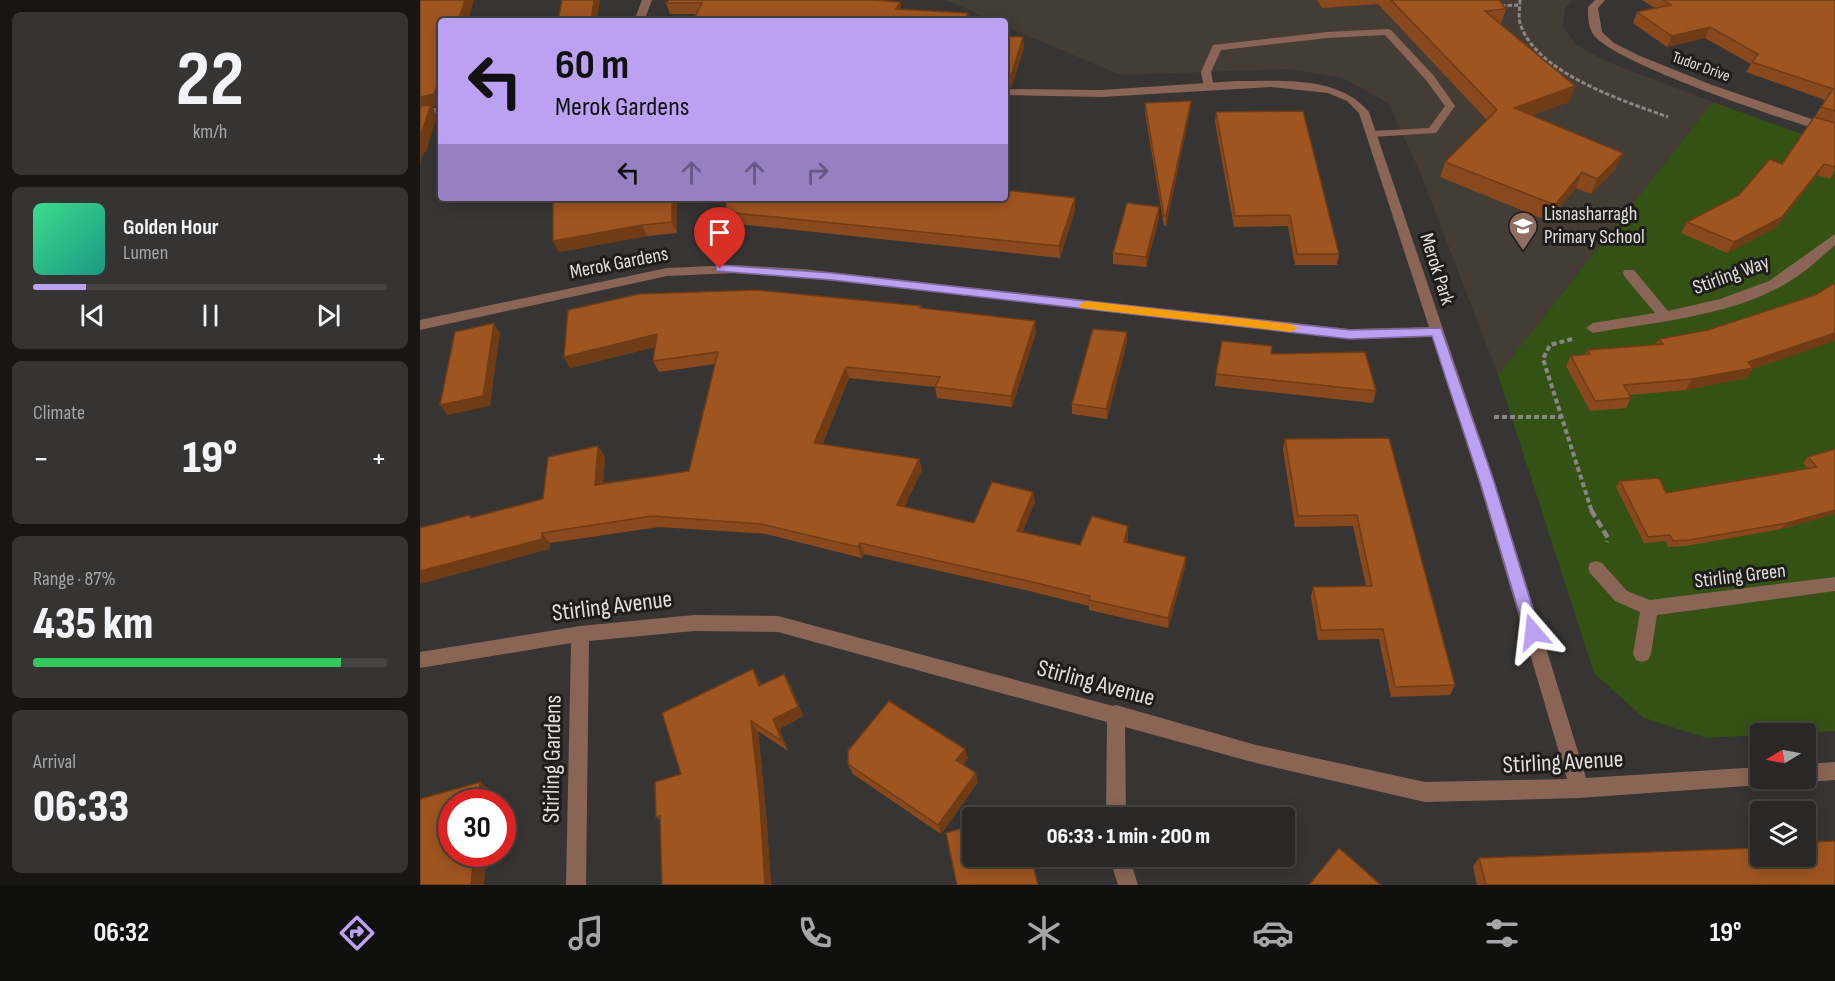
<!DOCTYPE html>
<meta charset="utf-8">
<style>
:root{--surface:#292826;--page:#353432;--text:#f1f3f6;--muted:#a5a6a7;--line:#454443;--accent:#bca0f2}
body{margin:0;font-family:"Sofia Sans Condensed",sans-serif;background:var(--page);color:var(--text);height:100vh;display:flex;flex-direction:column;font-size:22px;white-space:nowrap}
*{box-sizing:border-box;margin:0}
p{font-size:20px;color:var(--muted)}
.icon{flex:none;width:33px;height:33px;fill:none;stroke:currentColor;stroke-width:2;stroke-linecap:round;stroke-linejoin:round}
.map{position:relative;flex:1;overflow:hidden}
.panel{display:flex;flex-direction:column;gap:12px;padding:12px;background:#171615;width:420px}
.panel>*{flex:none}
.hud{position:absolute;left:18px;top:18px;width:570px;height:183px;border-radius:6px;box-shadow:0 3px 15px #0003,0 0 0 2px var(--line);background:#bca0f2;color:#111;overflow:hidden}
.needle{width:39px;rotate:260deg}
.controls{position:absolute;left:1330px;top:723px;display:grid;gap:12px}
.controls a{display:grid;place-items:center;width:66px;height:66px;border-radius:6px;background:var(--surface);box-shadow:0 3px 15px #0003,0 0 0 2px var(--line);font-size:30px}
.speed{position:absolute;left:18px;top:789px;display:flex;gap:12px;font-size:30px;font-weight:700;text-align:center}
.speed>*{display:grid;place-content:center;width:78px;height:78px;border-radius:50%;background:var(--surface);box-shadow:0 3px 15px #0003,0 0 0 2px var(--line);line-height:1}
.speed .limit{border:9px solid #d22;background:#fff;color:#111}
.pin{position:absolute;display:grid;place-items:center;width:51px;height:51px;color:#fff;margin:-62px -26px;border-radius:50% 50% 50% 0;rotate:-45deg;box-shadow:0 0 6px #0007}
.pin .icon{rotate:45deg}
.me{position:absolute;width:66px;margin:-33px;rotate:343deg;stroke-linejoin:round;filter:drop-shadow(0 0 4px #0008)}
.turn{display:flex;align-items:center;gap:21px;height:126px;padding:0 18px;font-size:27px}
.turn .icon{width:78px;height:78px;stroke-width:2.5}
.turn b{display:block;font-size:42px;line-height:51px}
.lanes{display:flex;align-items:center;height:57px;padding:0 18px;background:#0003;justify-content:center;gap:30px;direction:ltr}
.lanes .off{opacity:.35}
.big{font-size:45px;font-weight:800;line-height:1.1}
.panel .tile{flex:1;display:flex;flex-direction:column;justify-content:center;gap:9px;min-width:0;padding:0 21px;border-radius:9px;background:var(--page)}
.panel .dial{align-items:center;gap:0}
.dial b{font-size:78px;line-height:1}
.song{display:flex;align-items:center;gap:18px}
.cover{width:72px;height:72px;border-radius:9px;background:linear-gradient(135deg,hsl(150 70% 55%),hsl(170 70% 35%))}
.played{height:6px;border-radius:3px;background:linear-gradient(90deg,var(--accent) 15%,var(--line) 15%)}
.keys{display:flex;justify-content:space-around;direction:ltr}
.heat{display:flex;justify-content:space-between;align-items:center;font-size:33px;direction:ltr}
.charge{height:9px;border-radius:4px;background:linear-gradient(90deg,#34c759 87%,var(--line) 0)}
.trip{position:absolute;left:542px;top:807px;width:333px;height:60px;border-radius:6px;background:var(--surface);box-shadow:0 3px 15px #0003,0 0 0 2px var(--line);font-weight:800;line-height:60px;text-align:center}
.dock{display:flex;height:96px;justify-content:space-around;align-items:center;background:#10100f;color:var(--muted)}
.dock .icon{width:42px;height:42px}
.dock .on{color:var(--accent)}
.dock b{font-size:27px;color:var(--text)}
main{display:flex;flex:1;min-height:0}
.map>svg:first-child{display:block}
</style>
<main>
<section class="panel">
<div class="tile dial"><b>22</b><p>km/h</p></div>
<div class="tile">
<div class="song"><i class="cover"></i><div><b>Golden Hour</b><p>Lumen</p></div></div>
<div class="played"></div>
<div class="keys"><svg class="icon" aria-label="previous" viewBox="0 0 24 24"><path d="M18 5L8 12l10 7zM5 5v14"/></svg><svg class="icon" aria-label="pause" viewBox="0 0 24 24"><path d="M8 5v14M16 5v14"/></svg><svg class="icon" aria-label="next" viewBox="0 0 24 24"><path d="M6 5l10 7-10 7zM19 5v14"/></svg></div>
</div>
<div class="tile"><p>Climate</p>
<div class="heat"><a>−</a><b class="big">19°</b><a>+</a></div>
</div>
<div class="tile"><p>Range · 87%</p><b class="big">435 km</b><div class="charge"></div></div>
<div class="tile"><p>Arrival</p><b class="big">06:33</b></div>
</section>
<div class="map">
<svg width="1415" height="885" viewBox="0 0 1415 885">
<rect width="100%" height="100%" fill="#373533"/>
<polygon fill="#443d36" points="526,0 1153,0 1145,8 1143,26 1155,44 1185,61 1293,102 1078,375 1000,172 968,103 921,77 867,69 701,75 585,26 585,21 574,21"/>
<polygon fill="#335214" points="1293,102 1415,146 1415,731 1287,738 1224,718 1174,673 1078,375"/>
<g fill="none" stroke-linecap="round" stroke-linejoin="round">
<g stroke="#888684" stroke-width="3" stroke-dasharray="4.5 2" stroke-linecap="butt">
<path d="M1100,0c0,7 -2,16 0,23 15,50 104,78 148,94"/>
<polyline points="1081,6 1098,5"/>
</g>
<g stroke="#888684" stroke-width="4" stroke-dasharray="5 3" stroke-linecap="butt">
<polyline points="1152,339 1130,345 1123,359 1172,512"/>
<polyline points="1074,417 1142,417"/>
</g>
<polyline stroke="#888684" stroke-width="4.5" stroke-dasharray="8 4" stroke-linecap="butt" points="1171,510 1188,538 1187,542"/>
<polygon fill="#8a6556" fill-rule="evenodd" points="968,29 971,30 1014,76 1035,106 1016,133 952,137 946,134 952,131 1009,128 1025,106 1006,80 965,35 907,38 801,50 791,72 794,87 789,90 784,87 781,72 793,45 907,32"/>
<g fill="#8a6556" fill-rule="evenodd">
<polygon points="222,0 232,0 224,21 214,21"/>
<path d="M1175,0h10l-7,8 4,24 12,11 26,13 72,29 123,42v7c-41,-10 -223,-71 -242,-100 -5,-8 -5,-18 -5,-27z"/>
<path d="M817,81c43,0 102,-6 132,31l126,370 91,296 175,-11v11h9l-2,5 -7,2 -182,13 -154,4 -169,-39 -131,-36 1,91h-20l1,-96 -329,-90 -84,-1 -105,10 -3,244h-20l5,-242 -151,25v-16l160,-26 114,-11 84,1 335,90 3,-1 140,40 169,37 142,-3 -88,-297 -47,-145 -82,2 -513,-58 -102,-8 -68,3 -247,54v-10l247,-52 68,-3 68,4 547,60 79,-2 -70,-214 -12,-12 -19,-8 -57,-6 -170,10 -96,-2v-6l96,1z"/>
<polygon points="21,107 21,113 0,116 0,110"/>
<path d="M1415,234v11c-17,15 -34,31 -55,42 -56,30 -126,35 -187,46l-7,-5 7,-5 62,-10 -31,-37 -1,-3 1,-3h10l34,41 52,-12 49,-18z"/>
<polygon points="1176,561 1182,563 1207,591 1230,600 1415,577 1415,591 1237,615 1231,654 1228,660 1222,662 1216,660 1213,654 1220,612 1195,601 1170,573 1168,568 1170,563"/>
<polygon points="1415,762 1415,780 1386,782 1379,780 1386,778 1386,764"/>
<polygon points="689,856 709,856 718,885 698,885"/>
</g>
</g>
<g fill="#89491c">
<polygon points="897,0 1079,0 1086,9 1081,24 1080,24 1149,102 1111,115 1196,168 1171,194 1156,188 1128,221 1020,177 1025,162 1067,120 958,4 902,8"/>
<polygon points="1222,0 1415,0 1415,170 1410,179 1397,175 1355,228 1307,253 1261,233 1267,222 1319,195 1362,164 1394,118 1405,100 1326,72 1331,64 1285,38 1247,47 1213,23 1217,12 1235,8"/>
<polygon points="480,2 481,9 548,13 549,21 273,21 277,14 250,14 246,3"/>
<polygon points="771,101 770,111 746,226 744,226 725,113 725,103"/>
<polygon points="796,112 919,254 917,265 875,265 868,226 814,227 795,122"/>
<polygon points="257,198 257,233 227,236 139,252 133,241"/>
<polygon points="655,198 655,210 640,258 308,223 304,212"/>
<polygon points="739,207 739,218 726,267 693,264 693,253"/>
<polygon points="501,308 616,332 592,407 517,398 515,387 429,378 402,445 499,459 502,470 484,507 554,523 615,502 602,532 660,545 708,536 707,543 766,557 765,567 748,628 669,610 669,606 605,590 444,554 442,558 346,534 239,527 130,543 130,549 52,518 123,499 178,446 185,457 183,483 269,471 295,364 239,372 233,361 235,347 150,368 144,357"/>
<polygon points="707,332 707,342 687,419 652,414 652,404"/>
<polygon points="1239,339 1333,369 1326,378 1266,390 1210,395 1211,398 1206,408 1170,411 1146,366 1151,356 1165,355 1167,350 1235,345"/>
<polygon points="851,354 956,391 953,403 795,386 796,374"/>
<polygon points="969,438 1035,685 1030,695 971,697 959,639 898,640 891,597 893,587 946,586 933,526 875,527 863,449 865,439"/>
<polygon points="1415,449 1415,514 1361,529 1265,546 1248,547 1246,541 1224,543 1196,487 1200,481 1246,493 1388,468 1383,463 1388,457"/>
<polygon points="333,669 341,685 370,684 383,716 359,729 368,751 338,731 346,812 351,885 242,885 241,821 236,817 261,774"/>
<polygon points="548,758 543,765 558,782 521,834 433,774 428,764"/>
<polygon points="1341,845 1341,856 1415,885 1057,885 1053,866 1059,858 1337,848"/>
</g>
<g fill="#6f3c16">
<polygon points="45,0 54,0 48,21 38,21"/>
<polygon points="174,0 180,0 177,21 171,21"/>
<polygon points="480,2 482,13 476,9"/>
<polygon points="548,13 549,21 544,21"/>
<polygon points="1290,27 1285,38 1247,47 1252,36"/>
<polygon points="603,37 604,48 592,87 588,88 589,97 585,113 585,77"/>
<polygon points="21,74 21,104 12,107 17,116 6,152 4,152 0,164 0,97"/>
<polygon points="1155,86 1149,102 1088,123 1094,108"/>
<polygon points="771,101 770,111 746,226 746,216"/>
<polygon points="1203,153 1196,168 1171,194 1177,179"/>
<polygon points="1404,164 1397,175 1355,228 1307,253 1314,242"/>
<polygon points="1162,172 1156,188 1128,221 1135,205"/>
<polygon points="252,198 257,198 257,233 252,222"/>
<polygon points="655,198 655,210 640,258 639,246"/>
<polygon points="739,207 739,218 726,267 726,257"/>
<polygon points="222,225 227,236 139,252 133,241"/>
<polygon points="615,321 616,332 592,407 591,396"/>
<polygon points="74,323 80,333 70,406 28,415 20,405"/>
<polygon points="707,332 707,342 687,419 686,409"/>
<polygon points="1415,333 1415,341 1333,369 1326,378 1266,390 1272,379 1328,362"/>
<polygon points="237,334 243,345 150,368 144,357"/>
<polygon points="426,367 429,378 399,454 394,443"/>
<polygon points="178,446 185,457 182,495 175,485"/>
<polygon points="499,459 502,470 480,515 477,505"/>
<polygon points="613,492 615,502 599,541 597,531"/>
<polygon points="1415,510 1415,514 1361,529 1367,523"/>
<polygon points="708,526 708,536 704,552 704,542"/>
<polygon points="122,533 130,543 130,549 0,584 0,571"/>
<polygon points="440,543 444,554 442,558 438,547"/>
<polygon points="766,557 765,567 748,628 748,618"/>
<polygon points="333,669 339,680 345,696 339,686"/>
<polygon points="364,674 370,684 383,716 359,729 368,751 362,741 353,719"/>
<polygon points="331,721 338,731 346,812 351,885 345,885"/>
<polygon points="545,749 548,758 539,770 536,760"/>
<polygon points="556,773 558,782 521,834 518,825"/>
<polygon points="60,782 72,791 71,802 58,802"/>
<polygon points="54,854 67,854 64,885 51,885"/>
</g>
<g fill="#9f5520" stroke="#6f3c16" stroke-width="1.5">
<polygon points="0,0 45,0 38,21 21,21 21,74 14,94 0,97"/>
<polygon points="142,0 174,0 171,21 138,21"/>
<polygon points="249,0 453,0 480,2 476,9 548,13 544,21 273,21 282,3 246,3"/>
<polygon points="971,0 1079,0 1086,9 1065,11 1155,86 1094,108 1203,153 1177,179 1162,172 1135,205 1025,162 1077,110"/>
<polygon points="1243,0 1415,0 1415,111 1401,107 1413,89 1332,62 1338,54 1290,27 1252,36 1217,12 1251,5"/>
<polygon points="585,36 603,37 591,76 585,77"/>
<polygon points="585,86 588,86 585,98"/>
<polygon points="771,101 746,216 744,216 725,103"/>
<polygon points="11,105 0,137 0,106"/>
<polygon points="883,111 919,254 877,254 870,215 815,216 796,112"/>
<polygon points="1394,117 1415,123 1415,167 1404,164 1362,217 1314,242 1267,222 1319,195 1350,159 1362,164"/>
<polygon points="585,190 655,198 639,246 304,212 308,198 585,198"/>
<polygon points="133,198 252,198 252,222 222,225 133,241"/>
<polygon points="707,203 739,207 726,257 693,253"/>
<polygon points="1415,283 1415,333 1328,362 1333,368 1272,379 1204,385 1211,398 1175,401 1151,356 1170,354 1167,350 1243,344 1239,339 1288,330 1395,295"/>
<polygon points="336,290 501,306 500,308 615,321 591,396 515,387 520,377 426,367 394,443 499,459 477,505 554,523 572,482 613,492 597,531 660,545 672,516 708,526 704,542 766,557 748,618 669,600 670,596 604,580 440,543 438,547 341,524 232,516 122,533 122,539 0,571 0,528 50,515 50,518 123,499 128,457 178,446 175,485 269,471 298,352 233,361 237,334 144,357 148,310 219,294"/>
<polygon points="74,323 63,396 20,405 35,332"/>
<polygon points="673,329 707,332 686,409 652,404"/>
<polygon points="802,341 852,346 851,354 945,352 956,391 796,374"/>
<polygon points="969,438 1035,685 975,687 963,629 901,630 893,587 952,586 937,515 878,516 865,439"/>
<polygon points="1415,449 1415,510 1367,523 1270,540 1253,541 1250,535 1228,537 1200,481 1239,478 1246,493 1397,467 1388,457"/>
<polygon points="333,669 339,686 364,674 378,707 353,719 362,741 331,721 340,803 345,885 242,885 240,816 236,817 235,782 261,774 242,713"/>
<polygon points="469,701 545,749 536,760 556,773 518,825 428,764 428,751"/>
<polygon points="60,782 58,802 32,802 32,854 54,854 51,885 0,885 0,799"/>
<polygon points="599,809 601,818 574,818"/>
<polygon points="552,825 552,856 611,856 618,885 537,885 526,833"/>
<polygon points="1415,841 1415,885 1066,885 1059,858 1341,848 1341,856 1386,856 1386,842"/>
<polygon points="919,848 961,885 889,885"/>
</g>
<polygon fill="#bca0f2" stroke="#7a689d" stroke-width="1.5" points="300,265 412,273 930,330 1021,328 1074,482 1120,632 1118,637 1113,639 1107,637 1105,632 1060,482 1012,336 930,339 412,280 296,271 296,266"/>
<polygon fill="#f59e0b" points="666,301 871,324 878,328 871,332 661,308 659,305"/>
<defs>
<g id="school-pin" transform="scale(1.5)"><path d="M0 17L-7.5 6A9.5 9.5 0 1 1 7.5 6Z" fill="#8d6e63" stroke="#1e1d1c"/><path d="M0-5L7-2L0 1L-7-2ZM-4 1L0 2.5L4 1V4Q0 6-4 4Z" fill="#fff"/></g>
</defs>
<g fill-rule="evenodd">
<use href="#school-pin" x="1103" y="226"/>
</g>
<g text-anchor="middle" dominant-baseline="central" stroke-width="6" stroke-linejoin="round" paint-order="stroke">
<g font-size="16" fill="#e0dfdd" stroke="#1e1d1c">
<text transform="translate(1281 67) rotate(20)">Tudor Drive</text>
</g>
<g font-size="20" fill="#e0dfdd" stroke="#1e1d1c" text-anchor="start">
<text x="1124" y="214">Lisnasharragh<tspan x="1124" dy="23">Primary School</tspan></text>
</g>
<g font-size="20" fill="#e0dfdd" stroke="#1e1d1c">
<text transform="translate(199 263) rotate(-11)">Merok Gardens</text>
<text transform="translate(1017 269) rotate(72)">Merok Park</text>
<text transform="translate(1311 275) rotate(-20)">Stirling Way</text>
<text transform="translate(1320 576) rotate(-7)">Stirling Green</text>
</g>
<g font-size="24" fill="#e0dfdd" stroke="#1e1d1c">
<text transform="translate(192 606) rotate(-7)">Stirling Avenue</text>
<text transform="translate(676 683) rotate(15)">Stirling Avenue</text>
<text transform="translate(132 759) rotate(-89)">Stirling Gardens</text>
<text transform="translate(1143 762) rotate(-3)">Stirling Avenue</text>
</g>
</g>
</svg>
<div class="controls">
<a><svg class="needle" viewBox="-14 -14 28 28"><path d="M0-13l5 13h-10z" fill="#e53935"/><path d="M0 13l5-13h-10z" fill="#a5a6a7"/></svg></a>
<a><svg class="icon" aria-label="layers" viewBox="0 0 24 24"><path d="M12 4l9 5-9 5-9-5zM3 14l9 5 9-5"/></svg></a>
</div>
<div class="speed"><div class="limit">30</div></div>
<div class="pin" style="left:300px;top:269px;background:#d93025"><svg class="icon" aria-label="arrive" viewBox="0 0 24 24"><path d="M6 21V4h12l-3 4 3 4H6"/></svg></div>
<svg class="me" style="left:1113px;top:632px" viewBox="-20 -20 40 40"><path d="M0-17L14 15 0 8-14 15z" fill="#bca0f2" stroke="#fff" stroke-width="4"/></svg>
<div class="trip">06:33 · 1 min · 200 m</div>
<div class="hud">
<div class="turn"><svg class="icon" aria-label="left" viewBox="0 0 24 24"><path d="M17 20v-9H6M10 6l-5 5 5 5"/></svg><div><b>60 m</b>Merok Gardens</div></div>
<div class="lanes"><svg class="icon" aria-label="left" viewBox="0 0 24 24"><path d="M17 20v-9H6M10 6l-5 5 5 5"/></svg><svg class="icon off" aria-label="ahead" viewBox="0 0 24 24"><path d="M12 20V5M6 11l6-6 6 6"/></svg><svg class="icon off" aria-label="ahead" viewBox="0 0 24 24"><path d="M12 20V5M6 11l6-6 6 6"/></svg><svg class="icon off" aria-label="right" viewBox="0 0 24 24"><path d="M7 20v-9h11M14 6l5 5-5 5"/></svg></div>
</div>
</div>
</main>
<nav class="dock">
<b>06:32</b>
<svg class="icon on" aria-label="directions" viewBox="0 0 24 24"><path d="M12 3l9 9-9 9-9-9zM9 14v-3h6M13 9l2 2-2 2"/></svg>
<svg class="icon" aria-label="music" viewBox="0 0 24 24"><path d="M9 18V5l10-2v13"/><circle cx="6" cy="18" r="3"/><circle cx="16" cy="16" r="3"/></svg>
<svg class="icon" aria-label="phone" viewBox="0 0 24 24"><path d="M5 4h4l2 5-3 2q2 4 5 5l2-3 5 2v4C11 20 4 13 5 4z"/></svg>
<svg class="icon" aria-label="climate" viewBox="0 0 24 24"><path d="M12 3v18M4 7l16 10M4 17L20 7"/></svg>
<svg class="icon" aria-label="car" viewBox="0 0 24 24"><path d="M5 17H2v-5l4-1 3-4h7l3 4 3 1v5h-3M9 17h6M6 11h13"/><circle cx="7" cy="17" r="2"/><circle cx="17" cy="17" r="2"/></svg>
<svg class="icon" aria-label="filters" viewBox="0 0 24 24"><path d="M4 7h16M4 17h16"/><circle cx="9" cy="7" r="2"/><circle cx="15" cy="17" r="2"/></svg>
<b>19°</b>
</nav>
